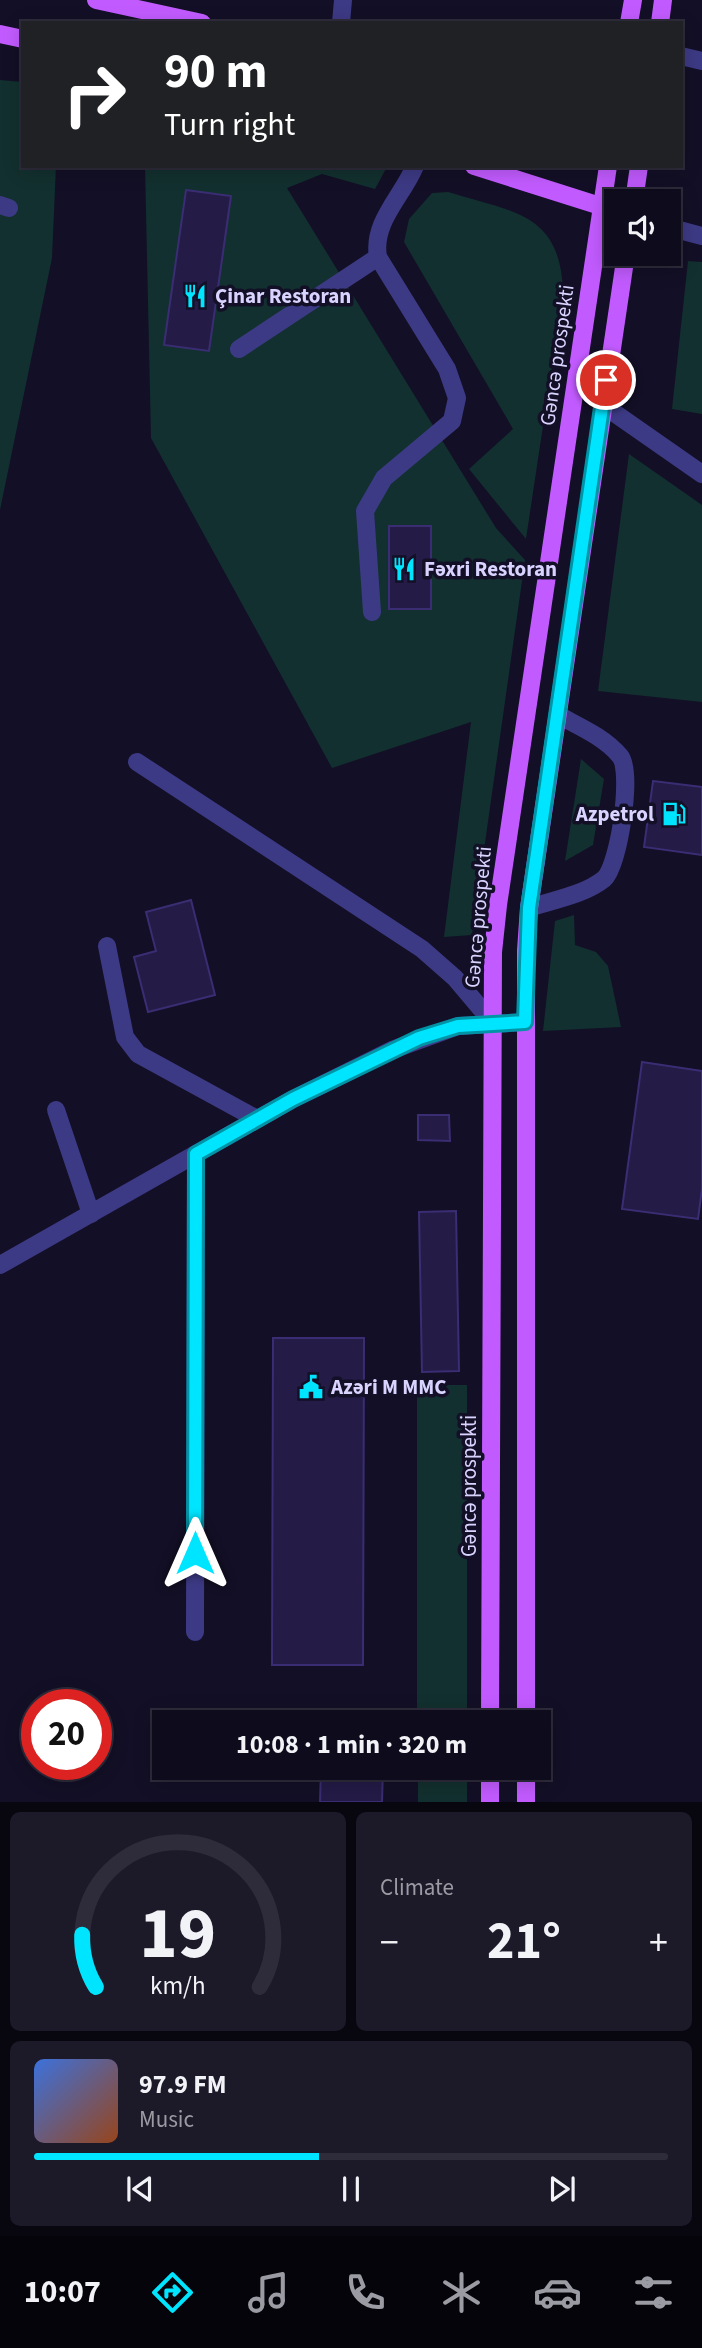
<!DOCTYPE html>
<meta charset="utf-8">
<style>
:root{--surface:#0e0b1c;--page:#1c1929;--text:#f1f3f6;--muted:#9b9ba3;--line:#2e2b3b;--accent:#00e5ff}
body{margin:0;font-family:"Source Sans 3",sans-serif;background:var(--page);color:var(--text);height:100vh;display:flex;flex-direction:column;font-size:26px;white-space:nowrap}
*{box-sizing:border-box;margin:0}
p{font-size:23px;color:var(--muted)}
.icon{flex:none;width:38px;height:38px;fill:none;stroke:currentColor;stroke-width:2;stroke-linecap:round;stroke-linejoin:round}
.map{position:relative;height:1802px;overflow:hidden}
.details{display:flex;flex-direction:column;gap:10px;padding:10px;background:#08060f;flex:1}
.details>*{flex:none}
.hud{position:absolute;left:21px;top:21px;width:662px;height:147px;border-radius:0px;box-shadow:0 4px 18px #0003,0 0 0 2px var(--line);background:#202124;color:#fff;overflow:hidden}
.tools{position:absolute;left:604px;top:189px;display:grid;gap:14px}
.tools a{display:grid;place-items:center;width:77px;height:77px;border-radius:0px;background:var(--surface);box-shadow:0 4px 18px #0003,0 0 0 2px var(--line);font-size:35px}
.speed{position:absolute;left:21px;top:1689px;display:flex;gap:14px;font-size:35px;font-weight:700;text-align:center}
.speed>*{display:grid;place-content:center;width:91px;height:91px;border-radius:50%;background:var(--surface);box-shadow:0 4px 18px #0003,0 0 0 2px var(--line);line-height:1}
.speed .limit{border:10px solid #d22;background:#fff;color:#111}
.pin{position:absolute;display:grid;place-items:center;width:60px;height:60px;color:#fff;margin:-30px;border:4px solid #fff;border-radius:50%;box-shadow:0 2px 7px #0007}
.me{position:absolute;width:77px;margin:-38px;rotate:0deg;stroke-linejoin:round;filter:drop-shadow(0 0 5px #0008)}
.turn{display:flex;align-items:center;gap:24px;height:147px;padding:0 28px;font-size:32px}
.turn .icon{width:91px;height:91px;stroke-width:2.5}
.turn b{display:block;font-size:49px;line-height:60px}
.big{font-size:52px;font-weight:700;line-height:1.1}
.details .card{flex:1;display:flex;flex-direction:column;justify-content:center;gap:10px;min-width:0;padding:0 24px;border-radius:10px;background:var(--page)}
.details .dial{align-items:center;gap:0}
.dial svg{height:182px;overflow:visible;fill:none;stroke:var(--line);stroke-width:7;stroke-linecap:round;text-anchor:middle}
.dial text{fill:var(--text);stroke:none}
.song{display:flex;align-items:center;gap:21px}
.cover{width:84px;height:84px;border-radius:10px;background:linear-gradient(135deg,hsl(220 70% 55%),hsl(20 70% 35%))}
.played{height:7px;border-radius:4px;background:linear-gradient(90deg,var(--accent) 45%,var(--line) 45%)}
.keys{display:flex;justify-content:space-around;direction:ltr}
.heat{display:flex;justify-content:space-between;align-items:center;font-size:38px;direction:ltr}
.details .tiles{flex:1;display:grid;gap:10px;grid-template-columns:1fr 1fr}
.card:last-child{grid-column:span 2}
.trip{position:absolute;left:152px;top:1710px;width:399px;height:70px;border-radius:0px;background:var(--surface);box-shadow:0 4px 18px #0003,0 0 0 2px var(--line);font-weight:700;line-height:70px;text-align:center}
.tabs{display:flex;height:112px;justify-content:space-around;align-items:center;background:#06040b;color:var(--muted)}
.tabs .icon{width:49px;height:49px}
.tabs .on{color:var(--accent)}
.tabs b{font-size:32px;color:var(--text)}
.map>svg:first-child{display:block}
</style>
<div class="map">
<svg width="702" height="1802" viewBox="0 0 702 1802">
<rect width="100%" height="100%" fill="#130f26"/>
<g fill="#12302f">
<polygon points="0,80 23,82 23,166 56,166 52,258 0,510"/>
<polygon points="145,166 387,167 375,189 322,174 287,188 496,528 525,560 472,935 444,937 471,722 332,768 151,438"/>
<path d="M448,192c64,20 113,20 115,101l-37,246 -57,-70 44,-40 -109,-187 5,-23 23,-26z"/>
<polygon points="688,261 702,262 702,414 672,409"/>
<polygon points="629,454 702,505 702,702 598,691"/>
<polygon points="581,759 604,779 593,845 565,861"/>
<polygon points="574,915 575,945 596,952 608,966 621,1027 543,1031 555,921"/>
<rect x="417" y="1385" width="50" height="337"/>
<rect x="418" y="1768" width="49" height="34"/>
</g>
<g fill="#241b47" stroke="#3b2d73" stroke-width="2">
<polygon points="186,190 231,196 209,351 164,345"/>
<rect x="389" y="526" width="42" height="83"/>
<polygon points="653,781 702,787 702,855 644,847"/>
<polygon points="191,900 215,995 148,1012 134,957 156,951 146,912"/>
<polygon points="642,1062 702,1071 702,1189 698,1219 622,1209"/>
<polygon points="418,1115 449,1115 450,1141 418,1140"/>
<polygon points="456,1211 459,1371 422,1372 419,1212"/>
<polygon points="273,1338 364,1338 363,1665 272,1665"/>
<polygon points="321,1768 383,1768 382,1802 320,1802"/>
</g>
<g fill="none" stroke-linecap="round" stroke-linejoin="round">
<g stroke="#3d3a85" stroke-width="18">
<polyline points="341,23 343,0"/>
<polyline points="681,56 702,61"/>
<polyline points="0,205 9,208"/>
<polyline points="668,227 702,236"/>
<polyline points="239,349 378,257"/>
<polyline points="603,405 702,474"/>
<path d="M372,612l-7,-101 19,-33 68,-57 5,-23 -10,-29 -69,-112c-6,-35 24,-60 37,-91"/>
<polyline points="137,762 422,949 455,978 493,1023"/>
<path d="M529,908c24,-8 55,-13 75,-29 15,-13 29,-107 16,-123 -16,-19 -40,-29 -62,-41"/>
<polyline points="107,946 125,1037 138,1054 257,1119"/>
<polyline points="56,1110 91,1214"/>
<polyline points="0,1265 293,1099 392,1050 458,1026 525,1022"/>
<polyline points="195,1632 196,1154"/>
</g>
<g stroke="#c25bff" stroke-width="18">
<polyline points="96,0 202,23"/>
<polyline points="629,23 633,0"/>
<polyline points="660,23 663,0"/>
<polyline points="0,34 23,39"/>
<polyline points="474,166 616,211"/>
<polyline points="634,201 639,166"/>
<polyline points="490,1722 493,952 498,905 608,166"/>
<polyline points="526,1722 526,951 529,908 626,254"/>
<polyline points="526,1768 526,1802"/>
<polyline points="490,1802 490,1768"/>
</g>
</g>
<g fill="none" stroke-linecap="round" stroke-linejoin="round">
<g stroke="#0095a6" stroke-width="18">
<polyline id="route" points="195,1553 196,1154 293,1099 419,1038 458,1026 525,1022 529,908 606,380"/>
</g>
<use href="#route" stroke="#00e5ff" stroke-width="12"/>
</g>
<defs>
<g id="restaurant-bare" transform="scale(1.89)"><path d="M-5-6h1v4h1v-4h1v4h1v-4h1v5L-1.5 .5V6h-2V.5L-5-1ZM5-6V6H3V1.5H1.5Q1.5-4 5-6Z" fill="#00e5ff" stroke="#130f26" stroke-width="2.5" paint-order="stroke"/></g>
<g id="fuel-bare" transform="scale(1.89)"><path d="M-5.5-6h7V0h2V4h1.3V-2.5L3-4.5l.8-.8L6-3V5H2.5V1h-1V6h-7ZM-4.2-4.7v3.2H.2V-4.7Z" fill="#00e5ff" stroke="#130f26" stroke-width="2.5" paint-order="stroke"/></g>
<g id="civic-bare" transform="scale(1.89)"><path d="M-.6-6.5H3V-4.5H.6V-3L4-1V1h2V6H-6V1h2V-1L-.6-3ZM-1.2 2.5V6h2.4V2.5Z" fill="#00e5ff" stroke="#130f26" stroke-width="2.5" paint-order="stroke"/></g>
</defs>
<g fill-rule="evenodd">
<use href="#restaurant-bare" x="195" y="296"/>
<use href="#restaurant-bare" x="404" y="569"/>
<use href="#fuel-bare" x="674" y="814"/>
<use href="#civic-bare" x="311" y="1387"/>
</g>
<g text-anchor="middle" dominant-baseline="central" stroke-width="7" stroke-linejoin="round" paint-order="stroke">
<g font-size="21" font-weight="bold" fill="#d9d4ff" stroke="#130f26" text-anchor="start">
<text x="215" y="296">Çinar Restoran</text>
<text x="424" y="569">Fəxri Restoran</text>
<text x="654" y="814" text-anchor="end">Azpetrol</text>
<text x="331" y="1387">Azəri M MMC</text>
</g>
<g font-size="21" fill="#d9d4ff" stroke="#130f26">
<text transform="translate(557 355) rotate(-82)">Gəncə prospekti</text>
<text transform="translate(478 917) rotate(-85)">Gəncə prospekti</text>
<text transform="translate(469 1486) rotate(-90)">Gəncə prospekti</text>
</g>
</g>
</svg>
<div class="tools">
<a><svg class="icon" aria-label="sound" viewBox="0 0 24 24"><path d="M4 9h4l5-4v14l-5-4H4zM17 9q2 3 0 6"/></svg></a>
</div>
<div class="speed"><div class="limit">20</div></div>
<div class="pin" style="left:606px;top:380px;background:#d93025"><svg class="icon" aria-label="arrive" viewBox="0 0 24 24"><path d="M6 21V4h12l-3 4 3 4H6"/></svg></div>
<svg class="me" style="left:195px;top:1553px" viewBox="-20 -20 40 40"><path d="M0-17L14 15 0 8-14 15z" fill="#00e5ff" stroke="#fff" stroke-width="4"/></svg>
<div class="trip">10:08 · 1 min · 320 m</div>
<div class="hud">
<div class="turn"><svg class="icon" aria-label="right" viewBox="0 0 24 24"><path d="M7 20v-9h11M14 6l5 5-5 5"/></svg><div><b>90 m</b>Turn right</div></div>
</div>
</div>
<section class="details">
<div class="tiles">
<div class="card dial"><svg viewBox="0 0 100 80">
<path d="M14 69A42 42 0 1 1 86 69"/>
<path d="M14 69A42 42 0 0 1 8 46" stroke="#00e5ff"/>
<text x="50" y="56" font-size="32" font-weight="700">19</text>
<text x="50" y="72" font-size="11">km/h</text>
</svg></div>
<div class="card"><p>Climate</p>
<div class="heat"><a>−</a><b class="big">21°</b><a>+</a></div>
</div>
<div class="card">
<div class="song"><i class="cover"></i><div><b>97.9 FM</b><p>Music</p></div></div>
<div class="played"></div>
<div class="keys"><svg class="icon" aria-label="previous" viewBox="0 0 24 24"><path d="M18 5L8 12l10 7zM5 5v14"/></svg><svg class="icon" aria-label="pause" viewBox="0 0 24 24"><path d="M8 5v14M16 5v14"/></svg><svg class="icon" aria-label="next" viewBox="0 0 24 24"><path d="M6 5l10 7-10 7zM19 5v14"/></svg></div>
</div>
</div>
</section>
<nav class="tabs">
<b>10:07</b>
<svg class="icon on" aria-label="directions" viewBox="0 0 24 24"><path d="M12 3l9 9-9 9-9-9zM9 14v-3h6M13 9l2 2-2 2"/></svg>
<svg class="icon" aria-label="music" viewBox="0 0 24 24"><path d="M9 18V5l10-2v13"/><circle cx="6" cy="18" r="3"/><circle cx="16" cy="16" r="3"/></svg>
<svg class="icon" aria-label="phone" viewBox="0 0 24 24"><path d="M5 4h4l2 5-3 2q2 4 5 5l2-3 5 2v4C11 20 4 13 5 4z"/></svg>
<svg class="icon" aria-label="climate" viewBox="0 0 24 24"><path d="M12 3v18M4 7l16 10M4 17L20 7"/></svg>
<svg class="icon" aria-label="car" viewBox="0 0 24 24"><path d="M5 17H2v-5l4-1 3-4h7l3 4 3 1v5h-3M9 17h6M6 11h13"/><circle cx="7" cy="17" r="2"/><circle cx="17" cy="17" r="2"/></svg>
<svg class="icon" aria-label="filters" viewBox="0 0 24 24"><path d="M4 7h16M4 17h16"/><circle cx="9" cy="7" r="2"/><circle cx="15" cy="17" r="2"/></svg>
</nav>
